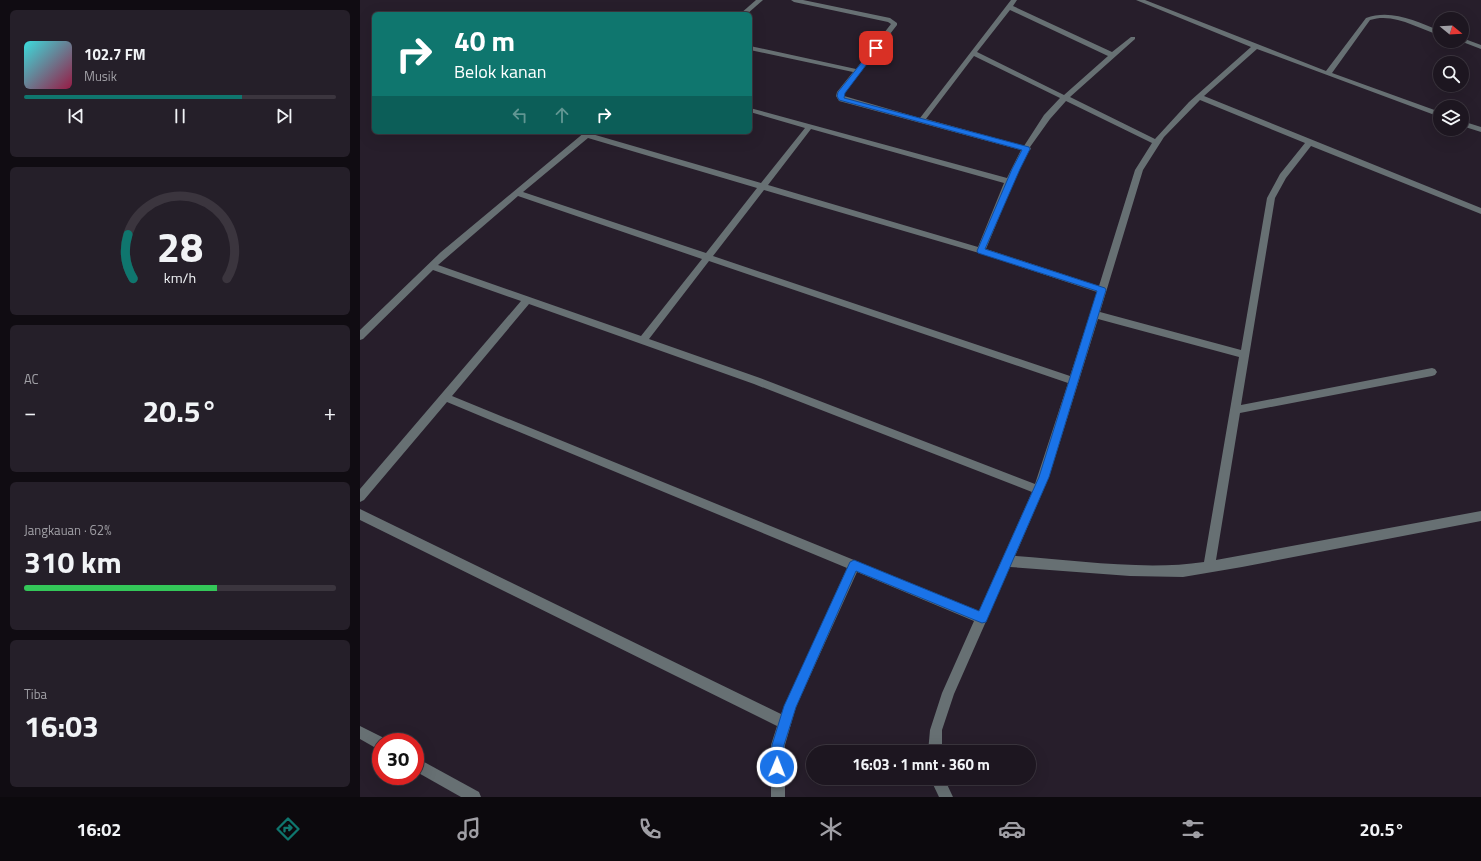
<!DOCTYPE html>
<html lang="id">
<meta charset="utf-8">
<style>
:root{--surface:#1d1620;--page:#251f29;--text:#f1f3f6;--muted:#a09fa5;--line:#3b353e;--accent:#0f766e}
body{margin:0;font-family:"Titillium Web",sans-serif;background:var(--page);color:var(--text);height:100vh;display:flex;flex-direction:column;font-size:15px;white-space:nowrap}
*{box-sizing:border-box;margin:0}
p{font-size:13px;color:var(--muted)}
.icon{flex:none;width:22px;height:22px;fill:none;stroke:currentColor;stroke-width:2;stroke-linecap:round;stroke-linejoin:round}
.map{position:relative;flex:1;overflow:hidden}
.details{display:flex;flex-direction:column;gap:10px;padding:10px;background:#100c12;width:360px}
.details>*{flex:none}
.top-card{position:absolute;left:12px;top:12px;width:380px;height:122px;border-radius:6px;box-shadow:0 4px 16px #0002,0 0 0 1px var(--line);background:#0f766e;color:#fff;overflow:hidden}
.needle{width:26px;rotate:108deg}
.tools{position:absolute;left:1073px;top:12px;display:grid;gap:8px}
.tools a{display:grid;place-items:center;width:36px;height:36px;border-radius:50%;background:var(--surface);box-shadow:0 4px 16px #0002,0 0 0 1px var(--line);font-size:20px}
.speed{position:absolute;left:12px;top:733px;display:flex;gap:8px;font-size:20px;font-weight:700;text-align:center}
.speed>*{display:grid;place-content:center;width:52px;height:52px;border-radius:50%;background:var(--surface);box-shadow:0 4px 16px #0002,0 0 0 1px var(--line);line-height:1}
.speed .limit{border:6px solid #d22;background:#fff;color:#111}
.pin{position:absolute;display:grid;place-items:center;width:34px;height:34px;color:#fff;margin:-17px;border-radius:8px;box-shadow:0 2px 6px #0006}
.me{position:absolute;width:44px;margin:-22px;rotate:1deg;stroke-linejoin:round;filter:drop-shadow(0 0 3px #0008)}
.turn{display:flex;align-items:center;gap:14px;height:84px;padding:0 16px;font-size:18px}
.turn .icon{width:52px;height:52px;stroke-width:2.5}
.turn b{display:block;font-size:28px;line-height:34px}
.lanes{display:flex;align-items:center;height:38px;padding:0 16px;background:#0003;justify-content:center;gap:20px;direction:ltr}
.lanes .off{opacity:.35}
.big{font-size:30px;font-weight:700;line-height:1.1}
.details .tile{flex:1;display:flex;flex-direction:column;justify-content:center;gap:6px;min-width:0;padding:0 14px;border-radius:6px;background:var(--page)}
.details .dial{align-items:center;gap:0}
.dial svg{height:104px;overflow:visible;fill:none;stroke:var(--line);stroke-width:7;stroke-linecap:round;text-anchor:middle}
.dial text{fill:var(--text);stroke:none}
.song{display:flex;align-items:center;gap:12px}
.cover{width:48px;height:48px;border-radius:6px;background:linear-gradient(135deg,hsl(180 70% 55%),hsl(340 70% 35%))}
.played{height:4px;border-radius:2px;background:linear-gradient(90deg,var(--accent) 70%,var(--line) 70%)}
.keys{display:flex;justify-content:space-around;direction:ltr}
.heat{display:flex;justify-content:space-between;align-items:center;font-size:22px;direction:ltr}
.charge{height:6px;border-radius:3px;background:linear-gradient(90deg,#34c759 62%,var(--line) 0)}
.trip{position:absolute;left:446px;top:745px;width:230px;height:40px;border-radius:20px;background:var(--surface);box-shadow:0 4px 16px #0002,0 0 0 1px var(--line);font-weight:700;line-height:40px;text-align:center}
.tabs{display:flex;height:64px;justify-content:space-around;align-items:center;background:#0c090d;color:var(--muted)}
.tabs .icon{width:28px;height:28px}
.tabs .on{color:var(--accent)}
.tabs b{font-size:18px;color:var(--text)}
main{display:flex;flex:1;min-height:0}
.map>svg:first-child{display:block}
</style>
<main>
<section class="details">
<div class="tile">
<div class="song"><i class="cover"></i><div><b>102.7 FM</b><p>Musik</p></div></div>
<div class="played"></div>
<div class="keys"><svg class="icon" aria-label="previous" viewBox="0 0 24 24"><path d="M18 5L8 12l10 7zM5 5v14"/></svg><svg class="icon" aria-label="pause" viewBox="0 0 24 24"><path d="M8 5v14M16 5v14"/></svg><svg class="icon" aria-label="next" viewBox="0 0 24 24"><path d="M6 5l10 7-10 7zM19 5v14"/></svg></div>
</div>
<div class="tile dial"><svg viewBox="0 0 100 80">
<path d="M14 69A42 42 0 1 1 86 69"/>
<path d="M14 69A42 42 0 0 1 10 35" stroke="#0f766e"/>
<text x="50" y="56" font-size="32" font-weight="700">28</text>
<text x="50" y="72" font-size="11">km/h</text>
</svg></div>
<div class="tile"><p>AC</p>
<div class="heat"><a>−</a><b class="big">20.5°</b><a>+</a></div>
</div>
<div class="tile"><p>Jangkauan · 62%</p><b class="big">310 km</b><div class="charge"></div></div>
<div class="tile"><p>Tiba</p><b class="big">16:03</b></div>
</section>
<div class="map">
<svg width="1121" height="797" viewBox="0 0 1121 797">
<rect width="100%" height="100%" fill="#271e2b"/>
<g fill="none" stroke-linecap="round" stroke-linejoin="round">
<g fill="#677073" fill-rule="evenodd">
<polygon points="396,0 403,0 387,14 380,14"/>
<path d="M431,0h12l87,18 7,5v2l-52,67 -1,4 76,22 91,-118h6l-4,6 99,46 19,-15h4v2l-65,58 85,42 34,-37 62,-55 -115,-47h9l181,71 40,-53c25,-9 50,3 74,13v4c-22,-6 -46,-23 -70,-15l-38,53 108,39v5l-183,-68 -53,47 277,112v6l-170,-68 -25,32 -11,20 -34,207 191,-37 3,1 2,3 -2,3 -3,1 -192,37 -24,147 265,-49v10l-239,46 -59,10 -53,-1 -120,-9 -56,127 -12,36v22h-14l2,-22 12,-37 32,-72 -117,-49 -61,135 -11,38v52h-14v-52l6,-19 -417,-206v-11l421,205 66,-146 -400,-166 -83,98 -4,2v-13l161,-188 -88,-31 -70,69 -3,1v-10l81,-78 144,-120h9l-2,2 169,49 44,-55 -55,-16v-4l257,70 14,-28 -182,-49 -3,-5 1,-4 16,-20 -103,-22v-4l106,23 35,-45 -3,-2 -94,-20zM650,10l98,46 -44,39 -87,-43zM614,56l86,42 -16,17 -20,31 -98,-27zM840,100l105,43 -25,31 -13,24 -26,152 -141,-38 43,-142 21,-33zM706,101l86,42 -17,27 -36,116 -113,-37 28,-68 14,-30 3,-2 -1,-2 20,-28zM451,129l193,54 -26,64 -210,-62zM228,138l169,50 -51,65 -183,-61zM404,190l215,63 118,39 -27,84 -357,-120zM158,196l184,63 -61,77 -203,-71zM349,261l359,122 -33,101 -275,-106 -111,-39zM169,304l225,80 278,108 -53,119 -527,-215zM738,319l141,38 -35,205c-59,9 -130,-2 -189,-6l34,-79z"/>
<polygon points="1102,38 1121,45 1121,49 1100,41 1102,41"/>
<polygon points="1102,121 1121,127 1121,132 1102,126"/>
<polygon points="0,726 26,739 27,742 21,742 21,751 0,739"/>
<polygon points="55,757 119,792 121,797 101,797 55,771"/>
<polygon points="570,778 584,778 593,797 579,797"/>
</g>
</g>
<polygon fill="#1a73e8" stroke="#114b97" points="514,47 519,48 485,93 484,98 669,147 670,149 660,169 625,249 745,288 746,290 689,477 626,622 622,623 496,571 436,707 424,745 423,767 422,771 417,773 413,771 411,767 412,745 424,706 490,562 494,560 619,611 679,477 737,291 618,253 617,251 652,169 662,150 479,100 477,96 478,92"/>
</svg>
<div class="tools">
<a><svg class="needle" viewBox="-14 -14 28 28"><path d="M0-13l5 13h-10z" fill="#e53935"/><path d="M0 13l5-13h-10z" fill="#a09fa5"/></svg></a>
<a><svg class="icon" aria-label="search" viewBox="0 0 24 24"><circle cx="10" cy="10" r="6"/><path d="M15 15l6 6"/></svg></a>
<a><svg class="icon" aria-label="layers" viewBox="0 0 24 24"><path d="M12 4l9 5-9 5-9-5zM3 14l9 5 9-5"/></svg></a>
</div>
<div class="speed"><div class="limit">30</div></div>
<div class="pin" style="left:516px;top:48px;background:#d93025"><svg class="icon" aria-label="arrive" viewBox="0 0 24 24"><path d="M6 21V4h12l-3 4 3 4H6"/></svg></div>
<svg class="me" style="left:417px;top:767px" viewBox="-20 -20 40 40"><circle r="17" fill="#1a73e8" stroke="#fff" stroke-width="3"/><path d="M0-11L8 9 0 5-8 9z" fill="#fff"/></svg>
<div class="trip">16:03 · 1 mnt · 360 m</div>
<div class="top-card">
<div class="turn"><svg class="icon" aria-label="right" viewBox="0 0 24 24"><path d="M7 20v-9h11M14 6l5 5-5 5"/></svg><div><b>40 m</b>Belok kanan</div></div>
<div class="lanes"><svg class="icon off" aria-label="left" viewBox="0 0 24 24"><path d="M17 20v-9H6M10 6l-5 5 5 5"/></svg><svg class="icon off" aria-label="ahead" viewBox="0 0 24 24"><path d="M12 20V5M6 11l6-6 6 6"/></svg><svg class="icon" aria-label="right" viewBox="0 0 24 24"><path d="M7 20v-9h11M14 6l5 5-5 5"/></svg></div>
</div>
</div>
</main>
<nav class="tabs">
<b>16:02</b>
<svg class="icon on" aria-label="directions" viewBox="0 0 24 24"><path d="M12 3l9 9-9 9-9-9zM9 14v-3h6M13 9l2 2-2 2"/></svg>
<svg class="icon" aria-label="music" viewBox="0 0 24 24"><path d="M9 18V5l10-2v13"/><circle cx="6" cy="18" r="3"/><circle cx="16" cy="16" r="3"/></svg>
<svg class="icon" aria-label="phone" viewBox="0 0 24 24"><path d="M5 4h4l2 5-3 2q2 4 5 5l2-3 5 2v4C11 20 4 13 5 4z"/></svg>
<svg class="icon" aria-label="climate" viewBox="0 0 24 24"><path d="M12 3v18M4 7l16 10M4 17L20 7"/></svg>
<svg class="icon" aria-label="car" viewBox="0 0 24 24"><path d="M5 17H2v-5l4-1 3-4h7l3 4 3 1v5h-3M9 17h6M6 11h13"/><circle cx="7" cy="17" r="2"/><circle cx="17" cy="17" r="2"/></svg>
<svg class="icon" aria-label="filters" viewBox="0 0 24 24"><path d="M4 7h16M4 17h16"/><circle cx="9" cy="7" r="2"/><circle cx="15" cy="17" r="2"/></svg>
<b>20.5°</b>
</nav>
